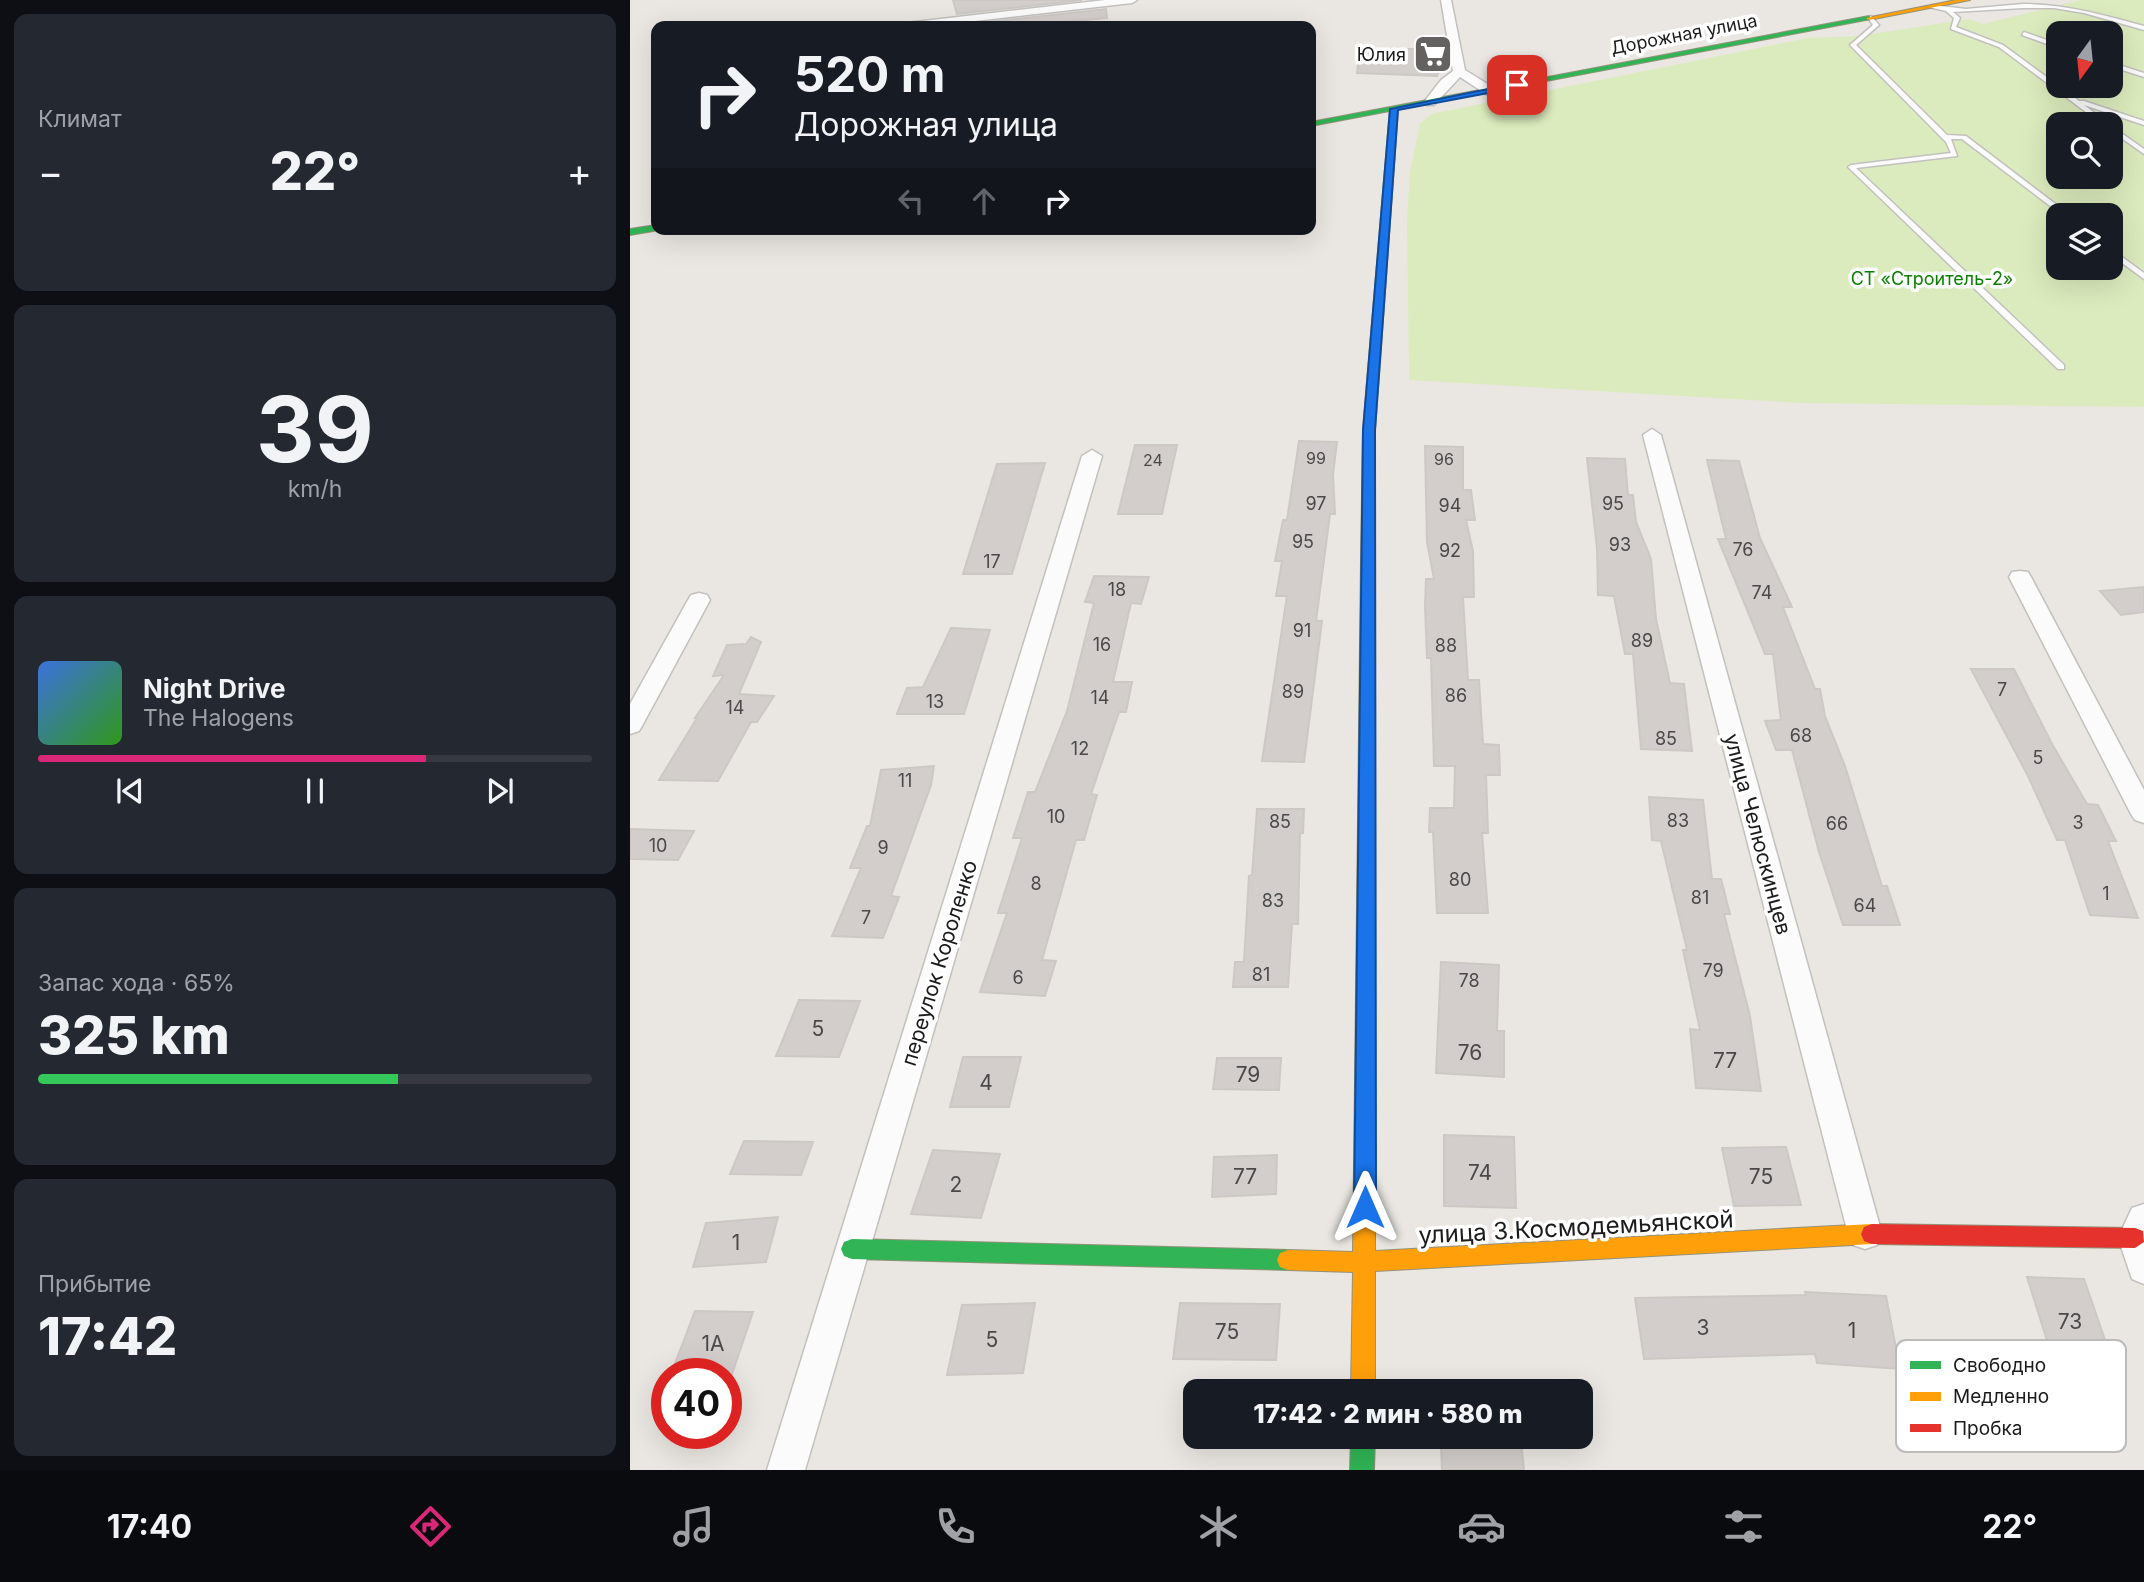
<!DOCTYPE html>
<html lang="ru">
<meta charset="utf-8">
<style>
:root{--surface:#171b24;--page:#242831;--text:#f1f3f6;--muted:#9ea1a6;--line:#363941;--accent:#db2777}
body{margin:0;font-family:Inter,sans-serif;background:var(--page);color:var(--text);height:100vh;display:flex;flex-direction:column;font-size:26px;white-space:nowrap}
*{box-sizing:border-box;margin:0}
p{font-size:23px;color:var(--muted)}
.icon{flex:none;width:38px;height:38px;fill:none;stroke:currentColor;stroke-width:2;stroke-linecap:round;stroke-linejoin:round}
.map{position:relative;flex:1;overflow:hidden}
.sheet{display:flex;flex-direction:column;gap:14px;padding:14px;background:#0d0f14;width:630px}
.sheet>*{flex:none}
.top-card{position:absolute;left:21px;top:21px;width:665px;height:214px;border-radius:14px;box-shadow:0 7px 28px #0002;background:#171b24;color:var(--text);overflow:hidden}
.needle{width:46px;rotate:195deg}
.tools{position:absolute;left:1416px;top:21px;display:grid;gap:14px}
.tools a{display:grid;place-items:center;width:77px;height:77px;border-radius:14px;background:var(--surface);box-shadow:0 7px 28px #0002;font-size:35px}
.speed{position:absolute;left:21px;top:1358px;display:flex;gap:14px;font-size:35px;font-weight:700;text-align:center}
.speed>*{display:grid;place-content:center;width:91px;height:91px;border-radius:50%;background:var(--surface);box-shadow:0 7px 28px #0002;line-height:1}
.speed .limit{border:10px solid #d22;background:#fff;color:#111}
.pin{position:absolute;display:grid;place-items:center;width:60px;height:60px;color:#fff;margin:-30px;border-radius:14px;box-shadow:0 4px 10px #0006}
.me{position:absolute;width:77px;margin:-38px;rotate:0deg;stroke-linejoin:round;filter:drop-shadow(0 0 5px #0008)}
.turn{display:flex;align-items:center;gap:24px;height:147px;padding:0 28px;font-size:32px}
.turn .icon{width:91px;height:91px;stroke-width:2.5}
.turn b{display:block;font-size:49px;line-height:60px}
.lanes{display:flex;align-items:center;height:66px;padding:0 28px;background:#0003;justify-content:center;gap:35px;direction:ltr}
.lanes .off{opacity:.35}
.big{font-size:52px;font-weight:800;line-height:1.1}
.sheet .tile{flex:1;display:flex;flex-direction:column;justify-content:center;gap:10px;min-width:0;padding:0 24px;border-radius:14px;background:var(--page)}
.sheet .dial{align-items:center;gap:0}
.dial b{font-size:91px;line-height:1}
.song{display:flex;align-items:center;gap:21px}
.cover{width:84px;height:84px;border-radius:10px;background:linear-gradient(135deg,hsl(220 70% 55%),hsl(110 70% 35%))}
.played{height:7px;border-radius:4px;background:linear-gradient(90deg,var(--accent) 70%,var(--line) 70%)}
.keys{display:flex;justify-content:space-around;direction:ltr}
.heat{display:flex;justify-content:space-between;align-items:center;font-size:38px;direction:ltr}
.charge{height:10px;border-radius:5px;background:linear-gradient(90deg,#34c759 65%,var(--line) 0)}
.trip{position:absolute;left:553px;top:1379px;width:410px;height:70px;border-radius:14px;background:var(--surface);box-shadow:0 7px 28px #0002;font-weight:800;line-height:70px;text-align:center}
.tabs{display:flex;height:112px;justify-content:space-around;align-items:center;background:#090b0e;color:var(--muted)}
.tabs .icon{width:49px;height:49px}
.tabs .active{color:var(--accent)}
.tabs b{font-size:32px;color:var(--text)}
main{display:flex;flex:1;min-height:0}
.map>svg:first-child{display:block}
</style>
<main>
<section class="sheet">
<div class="tile"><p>Климат</p>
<div class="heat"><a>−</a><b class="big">22°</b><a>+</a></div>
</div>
<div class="tile dial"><b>39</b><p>km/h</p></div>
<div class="tile">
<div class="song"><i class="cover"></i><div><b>Night Drive</b><p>The Halogens</p></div></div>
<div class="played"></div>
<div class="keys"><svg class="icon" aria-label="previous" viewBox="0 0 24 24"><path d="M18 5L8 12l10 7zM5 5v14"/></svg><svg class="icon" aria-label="pause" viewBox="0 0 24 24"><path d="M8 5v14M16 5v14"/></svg><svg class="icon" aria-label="next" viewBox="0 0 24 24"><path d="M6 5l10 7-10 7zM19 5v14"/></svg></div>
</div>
<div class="tile"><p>Запас хода · 65%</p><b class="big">325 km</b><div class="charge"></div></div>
<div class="tile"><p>Прибытие</p><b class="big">17:42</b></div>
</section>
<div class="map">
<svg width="1514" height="1470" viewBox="0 0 1514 1470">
<rect width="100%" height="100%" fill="#eae7e2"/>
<path fill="#dcebbd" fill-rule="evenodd" d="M1451,0h63v407l-343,-4 -392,-23 -2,-165 3,-43 10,-48 11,-10 377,-76 50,-2 111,-17 14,5zM1428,33h52v53h-52zM1428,124h52v53h-52zM1428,215h52v53h-52z"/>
<g fill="#d3cecb" stroke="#cdc8c3" stroke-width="2">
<polygon points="323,0 452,0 327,14"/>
<polygon points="476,9 477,18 388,26 331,25"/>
<polygon points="730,49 817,49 817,50 807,76 727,73"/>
<polygon points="669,441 707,442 703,475 705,514 700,514 686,621 692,621 674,762 632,761 657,596 646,596 652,561 645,561 653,520 657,520"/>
<polygon points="505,445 547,445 532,514 488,514"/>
<polygon points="795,446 833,447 833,490 841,490 845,520 836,520 843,551 844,597 833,597 838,680 849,680 853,744 869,745 870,775 856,775 858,833 852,833 858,913 807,913 803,832 799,832 800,808 824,808 825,766 804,766 801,658 797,658 795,606 796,579 804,579 797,542"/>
<polygon points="957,458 995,459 998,495 1003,495 1006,522 1021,559 1026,619 1040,683 1054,684 1062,751 1011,749 1003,654 995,654 984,596 968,595 967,549"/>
<polygon points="1077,460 1109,461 1130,538 1162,607 1153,607 1185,689 1190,689 1195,716 1215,766 1252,886 1257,886 1270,925 1213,925 1189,852 1162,750 1146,750 1135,721 1151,720 1143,654 1135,654 1088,539 1096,539"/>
<polygon points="415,463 382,574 333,574 367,464"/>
<polygon points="464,576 519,577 511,604 501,603 483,682 502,682 496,712 489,712 461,794 467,795 454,840 446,840 412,960 426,961 415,996 350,992 377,913 368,913 392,838 383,838 398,792 405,792 437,711 464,603 455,602"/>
<polygon points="1514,587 1514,612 1491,615 1470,591"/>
<polygon points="321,628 360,630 334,714 267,714 277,688 293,687"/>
<polygon points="121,637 131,642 109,694 144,696 127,722 121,722 88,781 29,780 67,718 65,718 94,675 83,676 97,645 116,644"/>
<polygon points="1341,669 1384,669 1422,744 1457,804 1468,805 1486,841 1478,841 1508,918 1460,915 1435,840 1427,840 1398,776"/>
<polygon points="304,766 301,785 261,896 269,897 253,938 202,936 231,868 220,868 237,826 240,826 251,770"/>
<polygon points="1019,797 1073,800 1082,879 1091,879 1100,914 1094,914 1120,1016 1131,1091 1066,1088 1060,1029 1070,1030 1053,950 1057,950 1031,841 1022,840"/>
<polygon points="627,809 674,809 673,833 670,833 668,924 662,924 658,987 603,987 605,962 614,962 619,876 622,875"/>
<polygon points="0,829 64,831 48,860 0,859"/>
<polygon points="811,962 869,965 867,1031 874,1031 874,1077 806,1073"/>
<polygon points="169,1000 230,1001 209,1057 146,1056"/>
<polygon points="333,1057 391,1057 379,1107 320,1107"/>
<polygon points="587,1058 651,1058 649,1090 583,1089"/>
<polygon points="814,1135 884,1137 886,1208 814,1206"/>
<polygon points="114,1141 183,1142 171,1175 100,1174"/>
<polygon points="1156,1147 1171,1205 1104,1206 1092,1148"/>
<polygon points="303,1150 370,1154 351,1218 281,1214"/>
<polygon points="647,1155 646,1194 582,1197 584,1157"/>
<polygon points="148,1217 136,1262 63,1267 76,1223"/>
<polygon points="1397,1277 1454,1279 1484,1366 1424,1363"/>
<polygon points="1175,1292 1256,1296 1270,1369 1187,1363 1185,1354 1014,1359 1005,1298 1176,1295"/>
<polygon points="405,1303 393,1373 317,1375 332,1305"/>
<polygon points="550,1303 650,1304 646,1360 543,1359"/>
<polygon points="65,1311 123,1312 102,1374 41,1374"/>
<polygon points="891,1441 894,1470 812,1470 811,1444"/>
</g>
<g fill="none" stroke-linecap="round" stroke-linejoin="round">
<g stroke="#c2c1bf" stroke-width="3">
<g id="lane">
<path d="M1393,4c42,0 81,11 121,22v4l-60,-17 -30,-5h-31l-70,4 7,6 -4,9 47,18 76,56h5l60,20v4l-60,-20 25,19h-7l-103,-77 -48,-18 3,-11 -8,-7 -17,-4 3,-2 34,4z"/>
<polygon points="1241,16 1249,25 1226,45 1317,135 1336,136 1440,215 1432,215 1332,139 1321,139 1327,156 1226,168 1434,365 1434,369 1428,369 1218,167 1221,165 1321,153 1316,142 1220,45 1243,25 1238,18"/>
<polygon points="1394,32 1428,44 1428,48 1392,35"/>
<polygon points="1480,62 1514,73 1514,77 1480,66"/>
<polygon points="1480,125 1514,149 1514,154 1480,130"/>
<polygon points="1480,248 1514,273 1514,279 1480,254"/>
</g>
</g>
<g stroke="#c2c1bf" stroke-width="3">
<g id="street">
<polygon points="475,0 507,0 502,3 302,26 271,26 276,23"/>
<polygon points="811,0 821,0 835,70 864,88 864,94 856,94 830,77 804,105 796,105 794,102 811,80 823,71"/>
<polygon points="1022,429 1031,435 1252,1234 1247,1245 1235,1249 1223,1245 1218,1234 1013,435"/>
<polygon points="462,450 472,456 175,1470 137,1470 452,456"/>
<polygon points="1390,571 1398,572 1401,577 1514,790 1514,823 1505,820 1501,814 1379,577 1382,572"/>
<polygon points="69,593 77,595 80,600 12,726 9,731 0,734 0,704 58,600 61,595"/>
<polygon points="1514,1204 1514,1284 1502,1279 1488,1238 1502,1208"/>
</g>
</g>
<g stroke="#94927a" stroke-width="2">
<g id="fast">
<polygon points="1239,16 1241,19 681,126 681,122"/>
<polygon points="26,225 26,229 29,230 0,235 0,229"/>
<polygon points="738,556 745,560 745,1081 742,1087 735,1089 728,1087 725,1081 731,560"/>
<polygon points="222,1239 658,1250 666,1253 669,1260 666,1267 658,1270 222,1259 214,1256 211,1249 214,1242"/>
<polygon points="721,1437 745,1437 744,1470 720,1470"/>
</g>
</g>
<g stroke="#94927a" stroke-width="2">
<g id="slow">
<polygon points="1326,0 1340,0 1239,20 1236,18"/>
<polygon points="764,107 768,109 745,430 745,560 738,564 731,560 733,430 760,109"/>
<polygon points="735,1073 742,1075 745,1081 745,1251 1242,1224 1250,1227 1253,1234 1250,1241 1242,1244 745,1271 745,1391 721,1391 723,1272 658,1270 650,1267 647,1260 650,1253 658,1250 723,1252 725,1081 728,1075"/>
</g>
</g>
<g stroke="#94927a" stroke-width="2">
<polygon id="jam" points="1242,1224 1505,1228 1513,1231 1514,1242 1505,1248 1242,1244 1234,1241 1231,1234 1234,1227"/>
</g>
<use href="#lane" fill="#fcfbfb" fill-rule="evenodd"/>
<use href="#street" fill="#fcfbfb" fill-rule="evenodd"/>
<use href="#fast" fill="#30b455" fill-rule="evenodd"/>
<use href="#slow" fill="#ff9f0a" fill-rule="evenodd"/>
<use href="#jam" fill="#e5322d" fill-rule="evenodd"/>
</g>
<polygon fill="#1a73e8" stroke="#114b97" stroke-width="2" points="887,83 890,87 768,110 745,430 746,1207 743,1214 735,1216 727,1214 724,1207 733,430 760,109"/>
<defs>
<g id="supermarket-square" transform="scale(2.0125)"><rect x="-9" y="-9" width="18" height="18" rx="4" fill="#636261" stroke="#fff"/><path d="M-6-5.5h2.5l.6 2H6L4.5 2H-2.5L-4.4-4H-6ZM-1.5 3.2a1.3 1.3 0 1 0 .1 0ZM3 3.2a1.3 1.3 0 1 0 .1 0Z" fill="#fff"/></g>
</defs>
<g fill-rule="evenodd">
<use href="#supermarket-square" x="803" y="54"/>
</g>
<g text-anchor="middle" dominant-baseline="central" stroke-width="7" stroke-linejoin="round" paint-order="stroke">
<g font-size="16" fill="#4a4948">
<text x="686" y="458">99</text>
<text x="814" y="459">96</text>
<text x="523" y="460">24</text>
</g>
<g font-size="18" fill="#1b1b1b" stroke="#fff">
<text transform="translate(1054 34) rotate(-11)">Дорожная улица</text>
</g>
<g font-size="18" fill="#1b1b1b" stroke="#fff" text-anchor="end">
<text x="776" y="54">Юлия</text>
</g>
<g font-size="18" fill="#098001" stroke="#fff">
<text x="1302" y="278">СТ «Строитель-2»</text>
</g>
<g font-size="18" fill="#4a4948">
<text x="686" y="503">97</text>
<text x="983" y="503">95</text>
<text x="820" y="505">94</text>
<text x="673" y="541">95</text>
<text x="990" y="544">93</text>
<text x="1113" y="549">76</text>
<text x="820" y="550">92</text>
<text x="362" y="561">17</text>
<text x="487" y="589">18</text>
<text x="1132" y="592">74</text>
<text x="672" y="630">91</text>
<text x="1012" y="640">89</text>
<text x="472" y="644">16</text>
<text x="816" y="645">88</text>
<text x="1372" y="689">7</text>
<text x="663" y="691">89</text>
<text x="826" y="695">86</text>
<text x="470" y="697">14</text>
<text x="305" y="701">13</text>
<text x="105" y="707">14</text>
<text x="1171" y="735">68</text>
<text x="1036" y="738">85</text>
<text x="450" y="748">12</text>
<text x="1408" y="757">5</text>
<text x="275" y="780">11</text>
<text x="426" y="816">10</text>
<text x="1048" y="820">83</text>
<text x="650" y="821">85</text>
<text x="1448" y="822">3</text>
<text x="1207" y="823">66</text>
<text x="28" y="845">10</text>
<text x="253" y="847">9</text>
<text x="830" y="879">80</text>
<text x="406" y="883">8</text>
<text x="1476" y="893">1</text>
<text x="1070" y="897">81</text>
<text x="643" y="900">83</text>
<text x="1235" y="905">64</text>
<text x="236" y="917">7</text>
<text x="1083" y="970">79</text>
<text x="631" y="974">81</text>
<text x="388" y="977">6</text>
<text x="839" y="980">78</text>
</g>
<g font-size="21" fill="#1b1b1b" stroke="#fff">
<text transform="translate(1128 834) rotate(75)">улица Челюскинцев</text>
<text transform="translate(309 963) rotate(-73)">переулок Короленко</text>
</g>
<g font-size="21" fill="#4a4948">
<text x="188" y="1028">5</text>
<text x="840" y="1052">76</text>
<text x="1095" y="1060">77</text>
<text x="618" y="1074">79</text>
<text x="356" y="1082">4</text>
<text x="850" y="1172">74</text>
<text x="615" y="1176">77</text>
<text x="1131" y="1176">75</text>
<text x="326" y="1184">2</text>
<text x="106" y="1242">1</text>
<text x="1440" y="1321">73</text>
<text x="1073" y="1327">3</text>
<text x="1222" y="1330">1</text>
<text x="597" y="1331">75</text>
<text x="362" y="1339">5</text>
<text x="83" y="1343">1А</text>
</g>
<g font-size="24" fill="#1b1b1b" stroke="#fff">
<text transform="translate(946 1227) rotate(-3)">улица З.Космодемьянской</text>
</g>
</g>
<rect x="1266" y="1340" width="230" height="112" rx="10" fill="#fff" stroke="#bbb" stroke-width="2"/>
<rect x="1280" y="1361" width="31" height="8" fill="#30b455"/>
<rect x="1280" y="1392" width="31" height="9" fill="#ff9f0a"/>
<rect x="1280" y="1424" width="31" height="8" fill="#e5322d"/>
<g font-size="19" fill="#1b1b1b">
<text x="1323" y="1372">Свободно</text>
<text x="1323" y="1403">Медленно</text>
<text x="1323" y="1435">Пробка</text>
</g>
</svg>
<div class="tools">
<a><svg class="needle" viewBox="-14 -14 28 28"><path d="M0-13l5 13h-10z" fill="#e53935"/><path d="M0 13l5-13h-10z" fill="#9ea1a6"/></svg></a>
<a><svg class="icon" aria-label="search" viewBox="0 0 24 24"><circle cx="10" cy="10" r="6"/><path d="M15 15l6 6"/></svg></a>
<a><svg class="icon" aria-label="layers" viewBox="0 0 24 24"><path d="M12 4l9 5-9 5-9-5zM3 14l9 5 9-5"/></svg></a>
</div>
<div class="speed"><div class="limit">40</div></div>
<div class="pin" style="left:887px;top:85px;background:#d93025"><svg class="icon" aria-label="arrive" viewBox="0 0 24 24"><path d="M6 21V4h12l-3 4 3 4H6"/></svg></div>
<svg class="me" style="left:735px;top:1207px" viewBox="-20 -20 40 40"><path d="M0-17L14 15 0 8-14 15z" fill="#1a73e8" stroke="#fff" stroke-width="4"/></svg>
<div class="trip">17:42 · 2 мин · 580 m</div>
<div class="top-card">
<div class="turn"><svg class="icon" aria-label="right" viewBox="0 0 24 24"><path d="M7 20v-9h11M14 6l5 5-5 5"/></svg><div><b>520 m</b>Дорожная улица</div></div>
<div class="lanes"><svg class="icon off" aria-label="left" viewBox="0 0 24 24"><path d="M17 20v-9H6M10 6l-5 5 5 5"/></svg><svg class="icon off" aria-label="ahead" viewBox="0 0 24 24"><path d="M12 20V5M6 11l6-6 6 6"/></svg><svg class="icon" aria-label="right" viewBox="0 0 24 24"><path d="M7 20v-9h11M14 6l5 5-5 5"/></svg></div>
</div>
</div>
</main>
<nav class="tabs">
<b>17:40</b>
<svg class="icon active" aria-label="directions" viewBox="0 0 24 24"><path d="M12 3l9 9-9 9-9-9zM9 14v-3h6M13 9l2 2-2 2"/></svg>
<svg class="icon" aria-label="music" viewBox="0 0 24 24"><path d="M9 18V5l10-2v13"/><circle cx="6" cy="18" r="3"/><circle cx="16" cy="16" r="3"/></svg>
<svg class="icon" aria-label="phone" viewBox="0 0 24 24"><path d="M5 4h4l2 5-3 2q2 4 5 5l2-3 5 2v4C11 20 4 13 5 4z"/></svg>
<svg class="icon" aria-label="climate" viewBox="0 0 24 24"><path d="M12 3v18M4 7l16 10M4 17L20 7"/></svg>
<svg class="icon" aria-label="car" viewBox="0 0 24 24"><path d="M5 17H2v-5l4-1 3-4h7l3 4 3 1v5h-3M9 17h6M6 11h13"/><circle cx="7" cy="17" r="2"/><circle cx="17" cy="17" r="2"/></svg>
<svg class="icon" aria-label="filters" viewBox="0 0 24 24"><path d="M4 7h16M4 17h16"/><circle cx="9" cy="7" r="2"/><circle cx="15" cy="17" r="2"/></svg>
<b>22°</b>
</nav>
